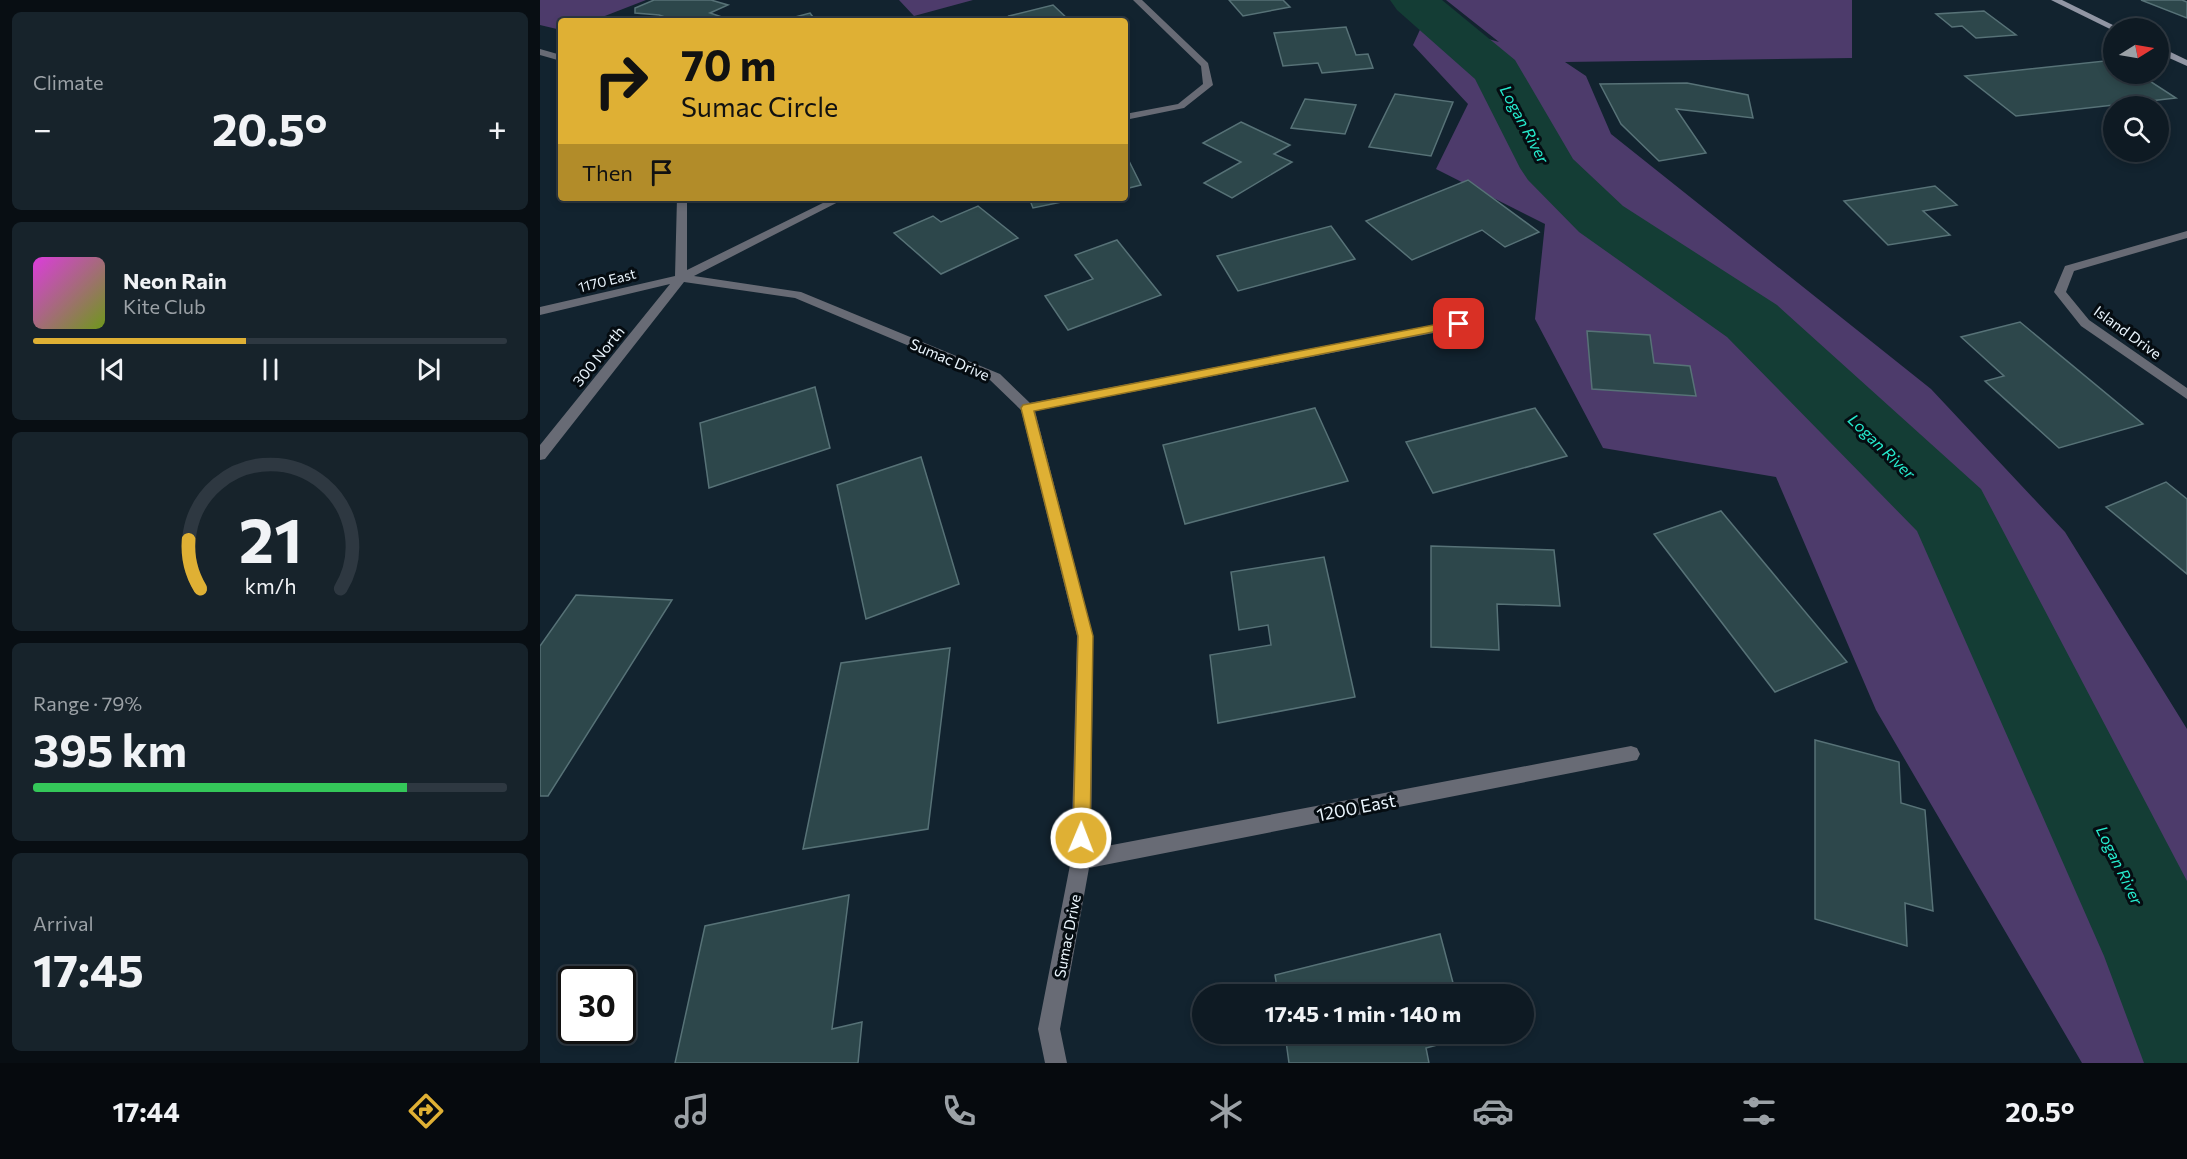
<!DOCTYPE html>
<meta charset="utf-8">
<style>
:root{--surface:#0e1a23;--page:#17232b;--text:#f1f3f6;--muted:#9ba1a6;--line:#2e3841;--accent:#dfb034}
body{margin:0;font-family:Commissioner,sans-serif;background:var(--page);color:var(--text);height:100vh;display:flex;flex-direction:column;font-size:22px;white-space:nowrap}
*{box-sizing:border-box;margin:0}
p{font-size:20px;color:var(--muted)}
.icon{flex:none;width:33px;height:33px;fill:none;stroke:currentColor;stroke-width:2;stroke-linecap:round;stroke-linejoin:round}
.map{position:relative;flex:1;overflow:hidden}
.drawer{display:flex;flex-direction:column;gap:12px;padding:12px;background:#080e13;width:540px}
.drawer>*{flex:none}
.guide{position:absolute;left:18px;top:18px;width:570px;height:183px;border-radius:6px;box-shadow:0 3px 9px #0003,0 0 0 2px var(--line);background:#dfb034;color:#111;overflow:hidden}
.needle{width:39px;rotate:79deg}
.fabs{position:absolute;left:1563px;top:18px;display:grid;gap:12px}
.fabs a{display:grid;place-items:center;width:66px;height:66px;border-radius:50%;background:var(--surface);box-shadow:0 3px 9px #0003,0 0 0 2px var(--line);font-size:30px}
.speed{position:absolute;left:18px;top:966px;display:flex;gap:12px;font-size:30px;font-weight:700;text-align:center}
.speed>*{display:grid;place-content:center;width:78px;height:78px;border-radius:50%;background:var(--surface);box-shadow:0 3px 9px #0003,0 0 0 2px var(--line);line-height:1}
.speed .limit{border:3px solid #111;border-radius:9px;background:#fff;color:#111}
.pin{position:absolute;display:grid;place-items:center;width:51px;height:51px;color:#fff;margin:-26px;border-radius:12px;box-shadow:0 3px 9px #0006}
.me{position:absolute;width:66px;margin:-33px;rotate:1deg;stroke-linejoin:round;filter:drop-shadow(0 0 4px #0008)}
.turn{display:flex;align-items:center;gap:21px;height:126px;padding:0 24px;font-size:27px}
.turn .icon{width:78px;height:78px;stroke-width:2.5}
.turn b{display:block;font-size:42px;line-height:51px}
.then{display:flex;align-items:center;height:57px;padding:0 24px;background:#0003;gap:12px;font-size:22px}
.big{font-size:45px;font-weight:700;line-height:1.1}
.drawer .tile{flex:1;display:flex;flex-direction:column;justify-content:center;gap:9px;min-width:0;padding:0 21px;border-radius:9px;background:var(--page)}
.drawer .dial{align-items:center;gap:0}
.dial svg{height:156px;overflow:visible;fill:none;stroke:var(--line);stroke-width:7;stroke-linecap:round;text-anchor:middle}
.dial text{fill:var(--text);stroke:none}
.song{display:flex;align-items:center;gap:18px}
.cover{width:72px;height:72px;border-radius:9px;background:linear-gradient(135deg,hsl(300 70% 55%),hsl(80 70% 35%))}
.played{height:6px;border-radius:3px;background:linear-gradient(90deg,var(--accent) 45%,var(--line) 45%)}
.keys{display:flex;justify-content:space-around;direction:ltr}
.heat{display:flex;justify-content:space-between;align-items:center;font-size:33px;direction:ltr}
.charge{height:9px;border-radius:4px;background:linear-gradient(90deg,#34c759 79%,var(--line) 0)}
.trip{position:absolute;left:652px;top:984px;width:342px;height:60px;border-radius:30px;background:var(--surface);box-shadow:0 3px 9px #0003,0 0 0 2px var(--line);font-weight:700;line-height:60px;text-align:center}
.dock{display:flex;height:96px;justify-content:space-around;align-items:center;background:#060a0e;color:var(--muted)}
.dock .icon{width:42px;height:42px}
.dock .current{color:var(--accent)}
.dock b{font-size:27px;color:var(--text)}
main{display:flex;flex:1;min-height:0}
.map>svg:first-child{display:block}
</style>
<main>
<section class="drawer">
<div class="tile"><p>Climate</p>
<div class="heat"><a>−</a><b class="big">20.5°</b><a>+</a></div>
</div>
<div class="tile">
<div class="song"><i class="cover"></i><div><b>Neon Rain</b><p>Kite Club</p></div></div>
<div class="played"></div>
<div class="keys"><svg class="icon" aria-label="previous" viewBox="0 0 24 24"><path d="M18 5L8 12l10 7zM5 5v14"/></svg><svg class="icon" aria-label="pause" viewBox="0 0 24 24"><path d="M8 5v14M16 5v14"/></svg><svg class="icon" aria-label="next" viewBox="0 0 24 24"><path d="M6 5l10 7-10 7zM19 5v14"/></svg></div>
</div>
<div class="tile dial"><svg viewBox="0 0 100 80">
<path d="M14 69A42 42 0 1 1 86 69"/>
<path d="M14 69A42 42 0 0 1 8 44" stroke="#dfb034"/>
<text x="50" y="56" font-size="32" font-weight="700">21</text>
<text x="50" y="72" font-size="11">km/h</text>
</svg></div>
<div class="tile"><p>Range · 79%</p><b class="big">395 km</b><div class="charge"></div></div>
<div class="tile"><p>Arrival</p><b class="big">17:45</b></div>
</section>
<div class="map">
<svg width="1647" height="1063" viewBox="0 0 1647 1063">
<rect width="100%" height="100%" fill="#12232f"/>
<g fill="#4d3b6b">
<polygon points="0,0 106,0 52,21 21,21 21,30 0,25"/>
<polygon points="359,0 433,0 374,16"/>
<polygon points="906,0 1312,0 1312,58 1025,62 1046,76 1071,134 1391,389 1525,532 1647,729 1647,1063 1542,1063 1336,710 1236,477 1063,448 995,319 1005,224 896,169 928,104 873,45 884,21 959,42"/>
</g>
<g fill="none" stroke-linecap="round" stroke-linejoin="round">
<polygon fill="#143d35" fill-rule="evenodd" points="850,0 902,0 975,60 1033,159 1083,206 1237,305 1441,489 1647,881 1647,1063 1604,1063 1564,956 1377,531 1187,337 1039,232 988,180 980,168 935,79 857,10"/>
</g>
<g fill="#2d474b" stroke="#577277" stroke-width="1.5">
<polygon points="114,0 171,0 188,5 170,13 185,18 178,21 125,21 131,19 119,15 95,13 95,8"/>
<polygon points="689,0 743,0 750,7 703,16"/>
<polygon points="1601,0 1642,0 1647,2 1647,18"/>
<polygon points="513,5 530,21 474,21 469,16"/>
<polygon points="1444,11 1476,35 1436,38 1422,26 1412,27 1396,14"/>
<polygon points="270,13 276,21 240,21"/>
<polygon points="806,27 816,55 828,54 833,68 782,73 778,63 743,66 734,33"/>
<polygon points="1574,60 1574,74 1599,74 1636,98 1476,116 1425,76"/>
<polygon points="1147,83 1208,95 1213,118 1136,109 1166,153 1119,161 1081,124 1060,84"/>
<polygon points="855,94 913,102 891,156 829,147"/>
<polygon points="765,99 816,105 805,134 751,128"/>
<polygon points="701,122 750,145 734,154 752,162 692,198 664,183 701,162 663,143"/>
<polygon points="589,161 601,185 585,189 585,162"/>
<polygon points="928,180 999,232 965,247 942,230 872,260 826,221"/>
<polygon points="1395,186 1417,205 1383,211 1410,235 1348,245 1304,201"/>
<polygon points="489,198 541,198 493,208"/>
<polygon points="438,206 478,238 401,274 354,233 393,216 401,222"/>
<polygon points="791,226 815,259 698,291 677,256"/>
<polygon points="577,240 621,295 528,330 505,296 553,279 535,255"/>
<polygon points="1480,322 1603,424 1519,448 1445,381 1464,376 1421,337"/>
<polygon points="1047,331 1110,335 1114,363 1150,366 1156,396 1052,389"/>
<polygon points="275,387 290,448 169,488 160,423"/>
<polygon points="775,408 808,481 645,524 623,445"/>
<polygon points="995,408 1027,456 893,493 866,442"/>
<polygon points="381,457 419,584 326,619 297,485"/>
<polygon points="1626,482 1647,499 1647,574 1566,507"/>
<polygon points="1181,511 1307,662 1235,692 1114,534"/>
<polygon points="891,546 1014,550 1020,606 957,604 959,650 891,647"/>
<polygon points="784,557 815,697 678,723 670,655 731,645 728,625 699,630 691,572"/>
<polygon points="36,595 132,600 8,796 0,796 0,646"/>
<polygon points="410,648 388,829 263,849 301,663"/>
<polygon points="1275,740 1359,762 1361,803 1385,810 1393,911 1365,903 1367,946 1275,919"/>
<polygon points="309,895 292,1029 322,1022 318,1063 135,1063 165,926"/>
<polygon points="900,934 916,994 738,994 735,975"/>
<polygon points="745,1034 926,1034 927,1037 886,1048 889,1063 749,1063"/>
</g>
<g fill="none" stroke-linecap="round" stroke-linejoin="round">
<g fill="#686b75" fill-rule="evenodd">
<polygon points="593,0 602,0 668,63 673,85 644,108 585,120 585,114 638,104 663,84 661,66"/>
<polygon points="0,49 21,55 21,61 0,55"/>
<polygon points="137,198 147,198 147,270 293,198 306,198 154,276 261,292 460,374 490,403 919,320 925,324 919,328 495,411 553,636 551,849 1091,746 1097,748 1100,754 1097,760 549,868 520,1029 527,1063 505,1063 498,1029 531,860 537,636 481,410 450,380 255,298 144,282 5,459 0,460 0,445 130,284 0,315 0,307 135,276"/>
<polygon points="1647,231 1647,238 1534,271 1526,292 1549,320 1647,388 1647,399 1541,326 1514,292 1525,266"/>
</g>
<g fill="#9196a4" fill-rule="evenodd">
<polygon points="1511,0 1522,0 1579,28 1572,30"/>
<polygon points="1618,46 1647,60 1647,66 1618,53"/>
</g>
</g>
<polygon fill="#dfb034" stroke="#917222" stroke-width="1.5" points="919,320 923,321 923,326 494,411 553,636 550,838 547,844 541,846 535,844 533,838 538,636 481,408 483,405"/>
<g text-anchor="middle" dominant-baseline="central" stroke-width="6" stroke-linejoin="round" paint-order="stroke">
<g font-size="14" fill="#eaf5fd" stroke="#050c11">
<text transform="translate(67 280) rotate(-14)">1170 East</text>
</g>
<g font-size="15" fill="#eaf5fd" stroke="#050c11">
<text transform="translate(1588 332) rotate(36)">Island Drive</text>
<text transform="translate(58 356) rotate(-51)">300 North</text>
<text transform="translate(410 359) rotate(23)">Sumac Drive</text>
<text transform="translate(527 936) rotate(-79)">Sumac Drive</text>
</g>
<g font-size="16" font-style="italic" fill="#26ebcd" stroke="#050c11">
<text transform="translate(985 124) rotate(62)">Logan River</text>
<text transform="translate(1342 446) rotate(44)">Logan River</text>
<text transform="translate(1580 865) rotate(64)">Logan River</text>
</g>
<g font-size="18" fill="#eaf5fd" stroke="#050c11">
<text transform="translate(816 807) rotate(-11)">1200 East</text>
</g>
</g>
</svg>
<div class="fabs">
<a><svg class="needle" viewBox="-14 -14 28 28"><path d="M0-13l5 13h-10z" fill="#e53935"/><path d="M0 13l5-13h-10z" fill="#9ba1a6"/></svg></a>
<a><svg class="icon" aria-label="search" viewBox="0 0 24 24"><circle cx="10" cy="10" r="6"/><path d="M15 15l6 6"/></svg></a>
</div>
<div class="speed"><div class="limit">30</div></div>
<div class="pin" style="left:919px;top:324px;background:#d93025"><svg class="icon" aria-label="arrive" viewBox="0 0 24 24"><path d="M6 21V4h12l-3 4 3 4H6"/></svg></div>
<svg class="me" style="left:541px;top:838px" viewBox="-20 -20 40 40"><circle r="17" fill="#dfb034" stroke="#fff" stroke-width="3"/><path d="M0-11L8 9 0 5-8 9z" fill="#fff"/></svg>
<div class="trip">17:45 · 1 min · 140 m</div>
<div class="guide">
<div class="turn"><svg class="icon" aria-label="right" viewBox="0 0 24 24"><path d="M7 20v-9h11M14 6l5 5-5 5"/></svg><div><b>70 m</b>Sumac Circle</div></div>
<div class="then">Then<svg class="icon" aria-label="arrive" viewBox="0 0 24 24"><path d="M6 21V4h12l-3 4 3 4H6"/></svg></div>
</div>
</div>
</main>
<nav class="dock">
<b>17:44</b>
<svg class="icon current" aria-label="directions" viewBox="0 0 24 24"><path d="M12 3l9 9-9 9-9-9zM9 14v-3h6M13 9l2 2-2 2"/></svg>
<svg class="icon" aria-label="music" viewBox="0 0 24 24"><path d="M9 18V5l10-2v13"/><circle cx="6" cy="18" r="3"/><circle cx="16" cy="16" r="3"/></svg>
<svg class="icon" aria-label="phone" viewBox="0 0 24 24"><path d="M5 4h4l2 5-3 2q2 4 5 5l2-3 5 2v4C11 20 4 13 5 4z"/></svg>
<svg class="icon" aria-label="climate" viewBox="0 0 24 24"><path d="M12 3v18M4 7l16 10M4 17L20 7"/></svg>
<svg class="icon" aria-label="car" viewBox="0 0 24 24"><path d="M5 17H2v-5l4-1 3-4h7l3 4 3 1v5h-3M9 17h6M6 11h13"/><circle cx="7" cy="17" r="2"/><circle cx="17" cy="17" r="2"/></svg>
<svg class="icon" aria-label="filters" viewBox="0 0 24 24"><path d="M4 7h16M4 17h16"/><circle cx="9" cy="7" r="2"/><circle cx="15" cy="17" r="2"/></svg>
<b>20.5°</b>
</nav>
